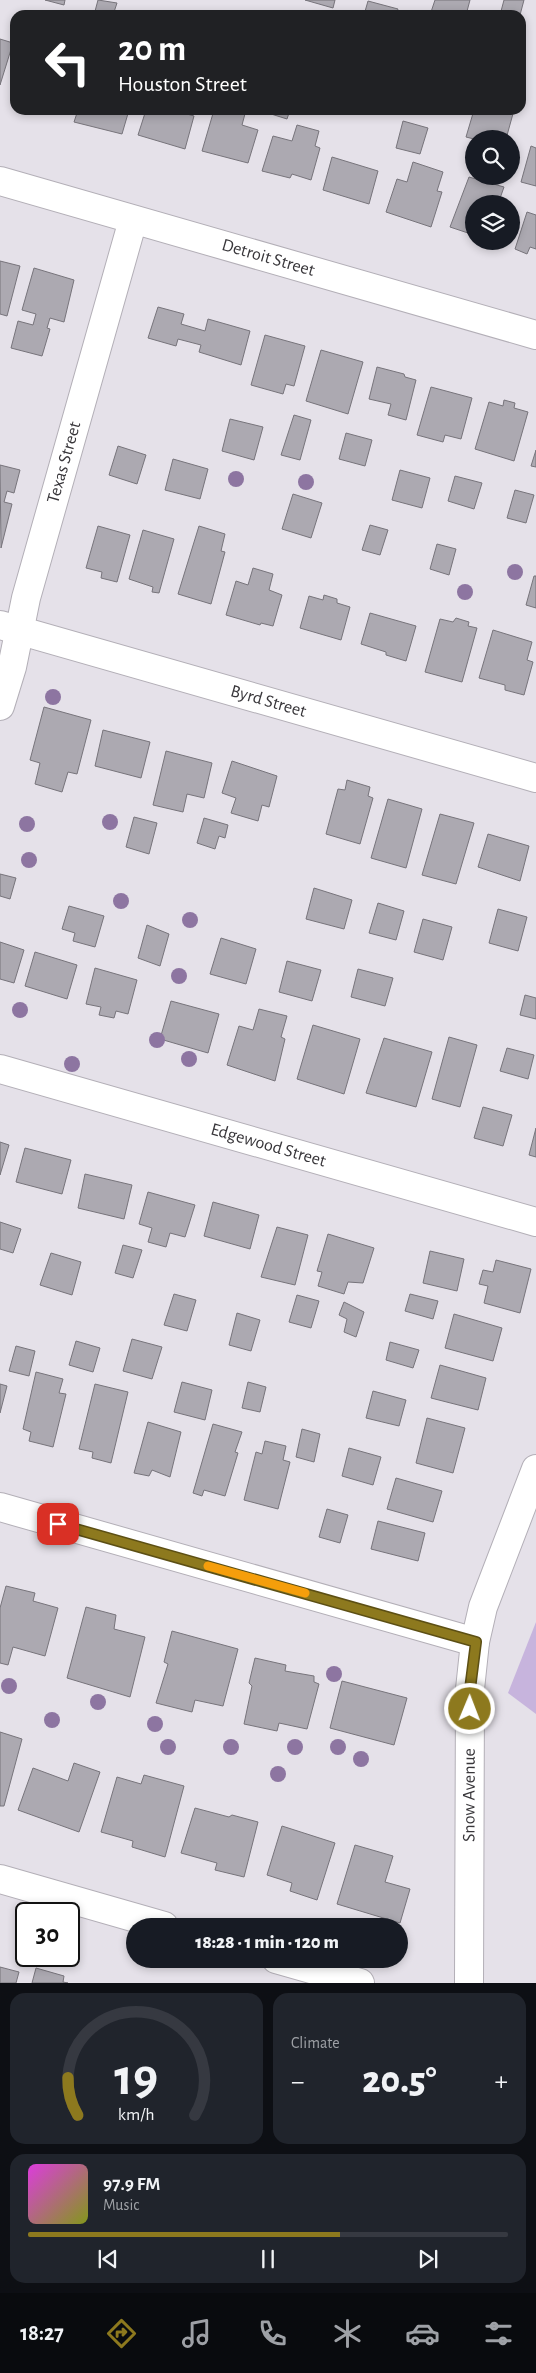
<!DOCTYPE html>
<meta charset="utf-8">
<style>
:root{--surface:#171b24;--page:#20242c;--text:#f1f3f6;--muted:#9ea1a6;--line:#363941;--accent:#8d791e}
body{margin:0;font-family:"Alegreya Sans",sans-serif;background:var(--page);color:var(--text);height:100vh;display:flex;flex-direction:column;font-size:19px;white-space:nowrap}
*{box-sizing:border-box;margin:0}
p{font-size:16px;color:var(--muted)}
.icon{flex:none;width:28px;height:28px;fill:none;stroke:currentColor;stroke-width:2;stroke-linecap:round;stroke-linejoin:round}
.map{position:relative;height:1983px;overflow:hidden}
.side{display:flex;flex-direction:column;gap:10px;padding:10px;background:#0d0f14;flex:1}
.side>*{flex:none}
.guide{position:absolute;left:10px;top:10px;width:516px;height:105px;border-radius:15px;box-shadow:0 2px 8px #0003;background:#202124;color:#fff;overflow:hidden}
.fabs{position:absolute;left:465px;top:130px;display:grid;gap:10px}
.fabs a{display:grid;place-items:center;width:55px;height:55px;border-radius:50%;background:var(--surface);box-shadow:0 2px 8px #0003;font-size:25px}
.speed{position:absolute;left:15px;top:1902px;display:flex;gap:10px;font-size:25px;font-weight:700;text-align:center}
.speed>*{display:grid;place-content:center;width:65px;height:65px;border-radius:50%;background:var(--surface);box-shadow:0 2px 8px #0003;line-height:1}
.speed .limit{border:2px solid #111;border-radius:8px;background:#fff;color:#111}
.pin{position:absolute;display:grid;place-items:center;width:42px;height:42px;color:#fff;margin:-21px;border-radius:10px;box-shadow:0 2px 8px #0006}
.me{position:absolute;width:55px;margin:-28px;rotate:1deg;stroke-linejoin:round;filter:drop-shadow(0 0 4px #0008)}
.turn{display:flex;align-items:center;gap:18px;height:105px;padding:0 25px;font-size:22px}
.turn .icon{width:65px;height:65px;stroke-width:2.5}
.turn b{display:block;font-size:35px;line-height:42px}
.big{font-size:38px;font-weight:800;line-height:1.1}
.side .card{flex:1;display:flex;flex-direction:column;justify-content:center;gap:8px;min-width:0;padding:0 18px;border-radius:15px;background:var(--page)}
.side .dial{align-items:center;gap:0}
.dial svg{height:130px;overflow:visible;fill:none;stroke:var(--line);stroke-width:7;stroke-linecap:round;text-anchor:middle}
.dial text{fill:var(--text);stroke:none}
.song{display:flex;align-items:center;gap:15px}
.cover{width:60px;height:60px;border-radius:8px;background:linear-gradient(135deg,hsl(300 70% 55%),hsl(70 70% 35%))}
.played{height:5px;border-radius:2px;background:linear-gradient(90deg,var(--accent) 65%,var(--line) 65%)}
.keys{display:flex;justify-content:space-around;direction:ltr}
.heat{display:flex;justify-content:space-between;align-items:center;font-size:28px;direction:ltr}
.side .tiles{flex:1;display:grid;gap:10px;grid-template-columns:1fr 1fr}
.card:last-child{grid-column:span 2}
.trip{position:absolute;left:126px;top:1918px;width:282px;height:50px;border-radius:25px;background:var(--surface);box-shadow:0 2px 8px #0003;font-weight:800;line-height:50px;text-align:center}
.menu{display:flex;height:80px;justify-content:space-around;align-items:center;background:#090b0e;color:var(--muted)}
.menu .icon{width:35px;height:35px}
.menu .current{color:var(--accent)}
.menu b{font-size:22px;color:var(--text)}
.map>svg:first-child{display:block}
</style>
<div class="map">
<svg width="536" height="1983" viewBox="0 0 536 1983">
<rect width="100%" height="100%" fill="#e5e1e9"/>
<polygon fill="#c7b4dd" points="536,1622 536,1714 508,1693"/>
<g fill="#aca9b1" stroke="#77747b">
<polygon points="45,0 65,0 64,5"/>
<polygon points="98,0 117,3 113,15 94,15"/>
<polygon points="305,0 335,0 333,8"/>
<polygon points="435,0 470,0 466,15 430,15"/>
<polygon points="504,0 524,0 520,15 500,15"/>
<polygon points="368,1 398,9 396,15 364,15"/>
<polygon points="0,39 13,43 0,85"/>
<polygon points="78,110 129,110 122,134 74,122"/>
<polygon points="146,110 189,110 187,114 194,116 185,149 138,135"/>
<polygon points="214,110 246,110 242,125 258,130 248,163 202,151"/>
<polygon points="269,110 290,110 287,119 268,113"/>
<polygon points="474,110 514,110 506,139 474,139 466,137"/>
<polygon points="403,121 428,128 420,154 396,148"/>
<polygon points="297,125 319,131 315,146 320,148 311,180 292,174 290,178 262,171 273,136 292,141"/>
<polygon points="531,146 536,148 536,186 521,182"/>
<polygon points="332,157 378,171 369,204 323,190"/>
<polygon points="413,162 443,172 437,191 442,192 431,227 386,212 397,179 407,182"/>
<polygon points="469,177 504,187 498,204 474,204 474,235 450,227"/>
<polygon points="527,212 536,215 536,249 530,247 527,254 515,249"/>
<polygon points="0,261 20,266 7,316 0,314"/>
<polygon points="34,268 74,280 64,322 50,318 47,328 50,329 42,356 11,348 18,321 33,325 36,314 22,310"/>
<polygon points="158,307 184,314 181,324 205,331 208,319 250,331 241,365 199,352 201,345 178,339 176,346 148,338"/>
<polygon points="265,335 305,346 294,386 286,384 283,394 251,385"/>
<polygon points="321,350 363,362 348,414 306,401"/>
<polygon points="377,367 404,374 405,377 416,380 406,420 388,415 391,404 369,399"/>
<polygon points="431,387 472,398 461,439 445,435 443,442 417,435"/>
<polygon points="504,400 515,403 514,408 528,412 514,461 475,449 489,402 503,406"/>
<polygon points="294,415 311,420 300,460 281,455"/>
<polygon points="230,419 263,427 254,460 222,451"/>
<polygon points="346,433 372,440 365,466 339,459"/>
<polygon points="118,446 146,455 137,484 109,475"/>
<polygon points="536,450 536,467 531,466"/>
<polygon points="173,459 208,469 200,499 165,490"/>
<polygon points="0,465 20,470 14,493 7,491 4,502 12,504 1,548"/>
<polygon points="400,470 430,478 422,508 392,500"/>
<polygon points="455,476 482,483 474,509 448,501"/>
<polygon points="515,490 534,495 526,523 507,518"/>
<polygon points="293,494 322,503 311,538 282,529"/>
<polygon points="370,525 388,530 380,555 362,550"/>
<polygon points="98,526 130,535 117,582 101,578 102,572 86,568"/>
<polygon points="199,526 225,534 221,551 225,552 211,604 178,594"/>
<polygon points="143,530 174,539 159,593 152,592 153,587 129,579"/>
<polygon points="437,544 456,549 449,575 430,569"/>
<polygon points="253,568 273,574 269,590 282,595 273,626 261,623 260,625 226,615 236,581 248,585"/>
<polygon points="534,576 536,576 536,608 526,605"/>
<polygon points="324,595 337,599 337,603 350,607 341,640 300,628 309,596 323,600"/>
<polygon points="370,613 416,626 406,661 386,655 386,652 361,644"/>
<polygon points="456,618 469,622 468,626 477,628 462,682 425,672 440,619 453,622"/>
<polygon points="493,630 532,642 527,660 533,662 524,695 505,690 505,685 479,678"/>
<polygon points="44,707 91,720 77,774 68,772 62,792 35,784 40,763 30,760"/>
<polygon points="103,730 150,742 141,778 95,766"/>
<polygon points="166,751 212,763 204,798 187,794 183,812 153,805"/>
<polygon points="232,761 277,776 269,807 262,805 258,821 231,813 236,798 222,793"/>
<polygon points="347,780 370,787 368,796 373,798 360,844 326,834 338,789 345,790"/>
<polygon points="388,799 422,809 406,868 371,858"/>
<polygon points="440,814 474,823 456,884 422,875"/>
<polygon points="134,817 157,823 149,854 126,847"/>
<polygon points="204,818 228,825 225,838 219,836 215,849 197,843"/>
<polygon points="488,834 529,846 520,881 478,867"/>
<polygon points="0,874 16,878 10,899 0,896"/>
<polygon points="314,888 352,900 344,929 306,919"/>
<polygon points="378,903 404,911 396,940 369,933"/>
<polygon points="69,906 104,916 95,947 73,941 75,933 62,929"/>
<polygon points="498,909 527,917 518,951 489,943"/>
<polygon points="423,919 452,927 443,960 414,952"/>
<polygon points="147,925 169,934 160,966 138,958"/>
<polygon points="221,938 256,949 246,984 210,974"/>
<polygon points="0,942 24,950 14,983 0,979"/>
<polygon points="35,952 77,965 67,999 25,986"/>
<polygon points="287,961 321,970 312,1001 279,992"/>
<polygon points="95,968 137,980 128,1014 116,1011 114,1018 99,1015 101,1007 86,1004"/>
<polygon points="358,969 393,978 385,1006 351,997"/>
<polygon points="525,995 536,998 536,1019 520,1015"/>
<polygon points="171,1001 219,1014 208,1053 160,1039"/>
<polygon points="259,1009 287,1016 281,1037 285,1039 275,1081 227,1065 239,1026 253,1030"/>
<polygon points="313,1025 360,1039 344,1094 297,1079"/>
<polygon points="449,1037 477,1045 460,1107 432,1099"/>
<polygon points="384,1038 432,1052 416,1107 366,1093"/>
<polygon points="507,1048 534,1055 528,1079 500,1071"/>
<polygon points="483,1107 512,1115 503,1146 474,1138"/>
<polygon points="536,1128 536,1157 529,1155"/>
<polygon points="0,1142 9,1145 0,1175"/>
<polygon points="25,1148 71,1160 62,1194 16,1182"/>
<polygon points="85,1174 132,1185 124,1219 78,1208"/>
<polygon points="148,1192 195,1205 185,1237 170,1233 166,1247 148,1242 152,1228 139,1224"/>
<polygon points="213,1202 259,1215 250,1249 204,1236"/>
<polygon points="0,1222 21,1229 13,1253 0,1249"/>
<polygon points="277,1227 308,1235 295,1285 261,1277"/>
<polygon points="328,1234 374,1248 363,1283 348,1282 344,1294 318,1286 322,1272 317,1271"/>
<polygon points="123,1245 142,1250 133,1278 115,1273"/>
<polygon points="430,1251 464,1259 457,1291 423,1283"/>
<polygon points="51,1253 81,1262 72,1295 40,1285"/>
<polygon points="496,1260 531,1269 520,1313 484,1303 488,1286 479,1284 483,1270 493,1272"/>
<polygon points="174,1294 196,1300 187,1331 164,1325"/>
<polygon points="410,1294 438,1301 433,1319 405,1311"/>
<polygon points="297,1295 319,1301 311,1328 289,1322"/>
<polygon points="344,1302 364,1312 356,1337 344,1332 347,1319 339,1315"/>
<polygon points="237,1313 260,1320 251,1351 229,1345"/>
<polygon points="454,1314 502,1328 493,1361 445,1348"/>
<polygon points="132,1339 162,1347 152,1379 123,1371"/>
<polygon points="76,1341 100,1348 93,1372 69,1365"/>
<polygon points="390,1342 419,1350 413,1368 386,1360"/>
<polygon points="16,1346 35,1351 29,1376 9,1371"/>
<polygon points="440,1365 486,1378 478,1410 431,1398"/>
<polygon points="36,1372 63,1379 59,1393 66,1394 53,1447 29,1441 31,1432 23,1429"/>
<polygon points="182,1382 212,1390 205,1420 174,1412"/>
<polygon points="248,1382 266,1387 260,1412 242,1408"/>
<polygon points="0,1384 7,1386 0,1413"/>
<polygon points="95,1384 128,1392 111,1463 92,1458 93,1452 79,1449"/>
<polygon points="373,1391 406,1400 399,1426 366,1418"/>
<polygon points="427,1418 465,1428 453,1473 416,1463"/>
<polygon points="148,1422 181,1432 170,1477 152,1470 149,1476 134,1473"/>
<polygon points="213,1424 242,1432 235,1452 238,1453 225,1496 204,1490 202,1496 193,1493"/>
<polygon points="302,1429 320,1434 314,1462 296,1457"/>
<polygon points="265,1441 286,1446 283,1460 290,1462 278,1509 244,1500 256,1452 262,1454"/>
<polygon points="349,1448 381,1457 373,1485 342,1476"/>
<polygon points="396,1478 442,1491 433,1522 387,1509"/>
<polygon points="327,1509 348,1515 340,1543 319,1537"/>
<polygon points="378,1521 425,1533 418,1561 371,1549"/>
<polygon points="6,1586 35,1593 33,1601 58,1608 45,1656 13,1647 8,1665 0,1663 0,1608"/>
<polygon points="86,1607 116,1615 114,1629 145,1637 130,1697 67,1678"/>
<polygon points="172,1631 238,1649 223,1706 195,1700 192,1712 156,1703 168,1664 164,1662"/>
<polygon points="255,1658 286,1665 285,1671 314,1676 314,1682 319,1684 307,1729 279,1723 277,1731 244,1724 252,1686 249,1683"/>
<polygon points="342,1681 407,1698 394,1745 330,1728"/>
<polygon points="0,1732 22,1739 4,1806 0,1806"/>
<polygon points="74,1763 100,1772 79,1832 18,1810 33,1768 68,1781"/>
<polygon points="144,1775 184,1786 165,1857 132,1847 133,1841 101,1832 117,1777 141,1784"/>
<polygon points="195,1808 229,1817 232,1815 258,1822 244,1877 215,1870 217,1863 181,1853"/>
<polygon points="282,1826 335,1843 317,1900 290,1891 292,1883 267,1875"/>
<polygon points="355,1845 393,1856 385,1882 410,1889 400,1923 337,1904"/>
<polygon points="0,1967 19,1972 16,1983 0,1983"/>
<polygon points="36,1968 64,1976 63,1982 68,1983 32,1983"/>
</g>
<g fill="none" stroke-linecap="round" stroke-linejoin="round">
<g stroke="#b3afb7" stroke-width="30">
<g id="minor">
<path id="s1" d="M0,181l536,154"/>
<path id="s2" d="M0,625l536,153"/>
<path id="s3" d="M0,706l12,-39 14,-69 107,-378"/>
<path id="s4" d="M0,1069l536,153"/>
<polyline points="0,1507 475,1642"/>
<polyline points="0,1879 164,1926"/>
<polyline points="276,1959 360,1983"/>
<path id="s5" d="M469,1983l1,-294 5,-47 8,-35 53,-138"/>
</g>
</g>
<use href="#minor" stroke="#fff" stroke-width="28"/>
</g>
<g fill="#8d75a1">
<circle cx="236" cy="479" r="8"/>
<circle cx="306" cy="482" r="8"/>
<circle cx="515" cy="572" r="8"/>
<circle cx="465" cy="592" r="8"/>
<circle cx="53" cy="697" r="8"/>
<circle cx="110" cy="822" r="8"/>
<circle cx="27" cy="824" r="8"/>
<circle cx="29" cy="860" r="8"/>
<circle cx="121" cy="901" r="8"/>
<circle cx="190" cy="920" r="8"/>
<circle cx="179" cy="976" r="8"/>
<circle cx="20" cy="1010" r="8"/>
<circle cx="157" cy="1040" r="8"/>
<circle cx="189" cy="1059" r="8"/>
<circle cx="72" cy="1064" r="8"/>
<circle cx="334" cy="1674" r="8"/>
<circle cx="9" cy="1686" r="8"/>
<circle cx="98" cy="1702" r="8"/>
<circle cx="52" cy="1720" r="8"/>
<circle cx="155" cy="1724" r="8"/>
<circle cx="168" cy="1747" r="8"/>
<circle cx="231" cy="1747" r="8"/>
<circle cx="295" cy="1747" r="8"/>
<circle cx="338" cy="1747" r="8"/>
<circle cx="361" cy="1759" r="8"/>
<circle cx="278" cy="1774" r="8"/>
</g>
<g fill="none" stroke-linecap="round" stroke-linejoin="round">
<g stroke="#5c4f14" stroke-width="12">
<polyline id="route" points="58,1524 476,1642 470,1689 470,1709"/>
</g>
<use href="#route" stroke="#8d791e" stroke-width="9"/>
<polyline stroke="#f59e0b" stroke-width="9" points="208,1566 305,1593"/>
</g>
<g text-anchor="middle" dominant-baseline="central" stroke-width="4" stroke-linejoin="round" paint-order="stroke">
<g font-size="18" fill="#38363a" stroke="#fff">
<text stroke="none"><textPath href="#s1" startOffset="279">Detroit Street</textPath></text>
<text stroke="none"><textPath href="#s3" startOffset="252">Texas Street</textPath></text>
<text stroke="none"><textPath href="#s2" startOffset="279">Byrd Street</textPath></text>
<text stroke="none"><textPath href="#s4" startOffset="279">Edgewood Street</textPath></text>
<text stroke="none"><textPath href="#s5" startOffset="188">Snow Avenue</textPath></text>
</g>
</g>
</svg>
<div class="fabs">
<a><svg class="icon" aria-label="search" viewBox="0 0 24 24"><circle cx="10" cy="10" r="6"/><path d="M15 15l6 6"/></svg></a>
<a><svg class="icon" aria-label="layers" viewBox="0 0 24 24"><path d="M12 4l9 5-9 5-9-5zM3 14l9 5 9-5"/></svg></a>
</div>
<div class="speed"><div class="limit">30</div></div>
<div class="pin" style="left:58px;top:1524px;background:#d93025"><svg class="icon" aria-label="arrive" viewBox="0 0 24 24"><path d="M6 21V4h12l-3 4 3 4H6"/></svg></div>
<svg class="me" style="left:470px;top:1709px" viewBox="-20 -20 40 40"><circle r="17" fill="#8d791e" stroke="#fff" stroke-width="3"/><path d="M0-11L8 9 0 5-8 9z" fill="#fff"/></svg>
<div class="trip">18:28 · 1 min · 120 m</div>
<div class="guide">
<div class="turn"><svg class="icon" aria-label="left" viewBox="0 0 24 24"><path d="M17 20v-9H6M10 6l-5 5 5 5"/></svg><div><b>20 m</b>Houston Street</div></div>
</div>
</div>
<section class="side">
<div class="tiles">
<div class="card dial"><svg viewBox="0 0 100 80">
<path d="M14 69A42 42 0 1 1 86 69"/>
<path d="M14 69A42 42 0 0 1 8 46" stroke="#8d791e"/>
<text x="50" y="56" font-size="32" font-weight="700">19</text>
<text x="50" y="72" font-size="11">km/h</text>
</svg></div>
<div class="card"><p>Climate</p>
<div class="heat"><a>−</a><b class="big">20.5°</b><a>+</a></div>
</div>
<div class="card">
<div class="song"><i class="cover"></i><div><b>97.9 FM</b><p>Music</p></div></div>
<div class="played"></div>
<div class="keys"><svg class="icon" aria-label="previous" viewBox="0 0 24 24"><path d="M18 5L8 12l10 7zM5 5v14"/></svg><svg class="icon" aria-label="pause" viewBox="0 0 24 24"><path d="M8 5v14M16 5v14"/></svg><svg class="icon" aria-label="next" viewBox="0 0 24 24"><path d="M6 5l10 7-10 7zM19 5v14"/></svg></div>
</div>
</div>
</section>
<nav class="menu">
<b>18:27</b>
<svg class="icon current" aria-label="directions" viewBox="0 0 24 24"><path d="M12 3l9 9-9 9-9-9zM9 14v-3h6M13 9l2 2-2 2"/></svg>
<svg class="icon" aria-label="music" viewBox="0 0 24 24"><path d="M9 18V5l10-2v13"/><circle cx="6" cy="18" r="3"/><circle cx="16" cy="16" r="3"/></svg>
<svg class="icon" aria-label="phone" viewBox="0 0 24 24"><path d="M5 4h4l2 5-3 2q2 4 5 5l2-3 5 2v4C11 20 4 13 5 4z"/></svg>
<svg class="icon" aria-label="climate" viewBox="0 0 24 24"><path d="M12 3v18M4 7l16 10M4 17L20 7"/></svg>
<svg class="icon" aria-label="car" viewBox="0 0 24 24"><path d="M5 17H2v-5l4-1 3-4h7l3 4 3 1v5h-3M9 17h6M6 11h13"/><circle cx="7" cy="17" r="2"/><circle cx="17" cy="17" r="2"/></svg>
<svg class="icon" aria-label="filters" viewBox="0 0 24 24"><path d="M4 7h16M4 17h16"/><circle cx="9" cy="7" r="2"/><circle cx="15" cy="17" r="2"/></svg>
</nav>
